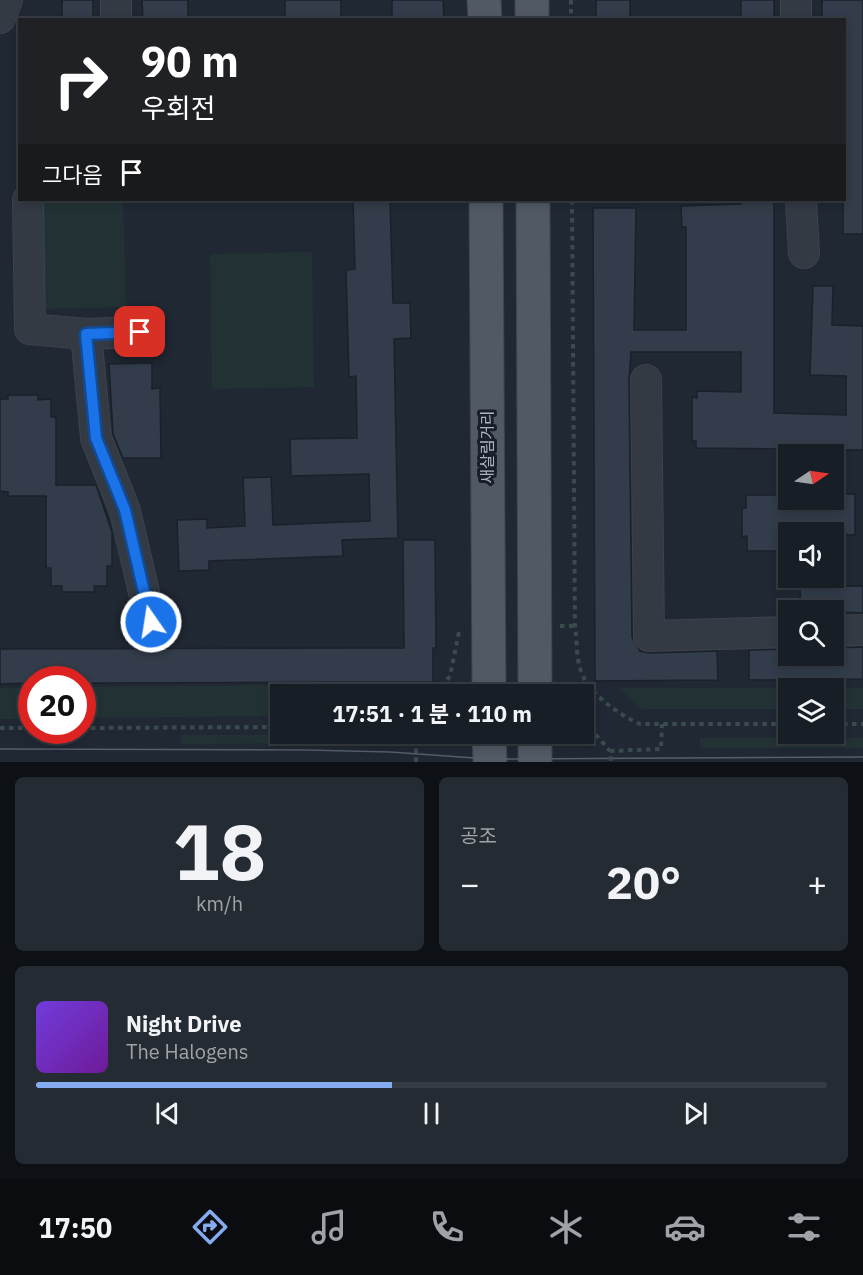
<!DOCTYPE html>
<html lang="ko">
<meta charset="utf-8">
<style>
:root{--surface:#181e26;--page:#252b32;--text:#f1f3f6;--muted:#9fa2a7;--line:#363c43;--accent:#84abef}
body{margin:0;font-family:"IBM Plex Sans","Noto Sans KR",sans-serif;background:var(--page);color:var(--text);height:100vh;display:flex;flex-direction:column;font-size:22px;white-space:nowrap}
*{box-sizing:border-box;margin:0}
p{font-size:20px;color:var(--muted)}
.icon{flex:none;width:33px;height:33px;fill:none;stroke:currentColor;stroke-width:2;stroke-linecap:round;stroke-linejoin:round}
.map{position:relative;height:762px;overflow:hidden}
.panel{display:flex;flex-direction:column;gap:15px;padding:15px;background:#0d1015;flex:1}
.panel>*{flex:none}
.hud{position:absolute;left:18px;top:18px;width:828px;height:183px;border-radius:0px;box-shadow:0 3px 9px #0003,0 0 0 2px var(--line);background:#202124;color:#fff;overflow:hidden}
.needle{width:39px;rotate:77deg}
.tools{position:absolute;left:778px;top:444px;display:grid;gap:12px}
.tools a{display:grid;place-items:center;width:66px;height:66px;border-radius:0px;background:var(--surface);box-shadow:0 3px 9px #0003,0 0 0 2px var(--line);font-size:30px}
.speed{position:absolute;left:18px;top:666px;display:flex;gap:12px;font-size:30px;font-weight:700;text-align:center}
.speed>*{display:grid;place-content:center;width:78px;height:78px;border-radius:50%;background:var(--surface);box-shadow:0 3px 9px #0003,0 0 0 2px var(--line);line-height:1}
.speed .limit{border:9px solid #d22;background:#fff;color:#111}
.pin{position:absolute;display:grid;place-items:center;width:51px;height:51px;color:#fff;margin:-26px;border-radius:12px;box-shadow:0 3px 9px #0006}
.me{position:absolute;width:66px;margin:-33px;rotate:347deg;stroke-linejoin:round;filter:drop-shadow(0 0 4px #0008)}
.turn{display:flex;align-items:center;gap:21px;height:126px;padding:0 24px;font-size:27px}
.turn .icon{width:78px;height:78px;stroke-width:2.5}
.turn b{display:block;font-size:42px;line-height:51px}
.then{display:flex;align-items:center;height:57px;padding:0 24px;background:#0003;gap:12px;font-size:22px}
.big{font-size:45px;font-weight:700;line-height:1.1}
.panel .tile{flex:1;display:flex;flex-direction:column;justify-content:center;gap:9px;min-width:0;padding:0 21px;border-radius:9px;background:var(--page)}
.panel .dial{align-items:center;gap:0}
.dial b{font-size:78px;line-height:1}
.song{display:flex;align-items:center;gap:18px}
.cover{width:72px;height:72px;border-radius:9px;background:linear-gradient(135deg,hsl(260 70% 55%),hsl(280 70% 35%))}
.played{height:6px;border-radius:3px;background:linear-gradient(90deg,var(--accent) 45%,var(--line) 45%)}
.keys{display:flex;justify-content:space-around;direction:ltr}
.heat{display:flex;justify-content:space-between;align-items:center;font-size:33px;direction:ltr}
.panel .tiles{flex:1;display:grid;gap:15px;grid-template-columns:1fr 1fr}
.tile:last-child{grid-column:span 2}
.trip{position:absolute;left:270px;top:684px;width:324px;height:60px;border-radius:0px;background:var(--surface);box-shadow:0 3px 9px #0003,0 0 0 2px var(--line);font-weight:700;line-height:60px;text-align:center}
.tabs{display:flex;height:96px;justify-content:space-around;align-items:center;background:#0a0c0f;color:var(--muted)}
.tabs .icon{width:42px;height:42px}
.tabs .on{color:var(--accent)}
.tabs b{font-size:27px;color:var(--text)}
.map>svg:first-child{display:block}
</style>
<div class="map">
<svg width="863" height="762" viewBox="0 0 863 762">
<rect width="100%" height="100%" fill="#202833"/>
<g fill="#223234">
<polygon points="43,200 123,200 126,307 46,309"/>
<polygon points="312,252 314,387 212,389 210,254"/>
<polygon points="384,684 382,694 280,694 280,716 83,718 83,687"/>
<rect x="0" y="688" width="31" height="31"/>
<polygon points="619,688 863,688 863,709 834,709 834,688 789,688 789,709 642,709"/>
<polygon points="181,735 351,735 351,743 181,744"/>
<rect x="700" y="738" width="163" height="10"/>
</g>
<g fill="#323c4a" stroke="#1b212b" stroke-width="1.5">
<rect x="62" y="0" width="31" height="20"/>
<polygon points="142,0 188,0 188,20 143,20"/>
<rect x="285" y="0" width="56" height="20"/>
<polygon points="392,0 443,0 444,20 392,20"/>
<rect x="596" y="0" width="34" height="20"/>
<rect x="741" y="0" width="33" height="20"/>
<polygon points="822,0 863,0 863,234 843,234 844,20 822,20"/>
<polygon points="353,200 390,200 393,303 410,303 411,338 394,339 398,538 342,540 343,556 209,561 209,570 179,571 177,520 207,519 207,528 245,526 243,478 271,477 273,525 370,521 369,474 291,476 290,439 357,438 356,376 349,377 346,270 355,269"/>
<polygon points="741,200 774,200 774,413 846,415 846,376 810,375 813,286 833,286 832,325 863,326 863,450 696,448 696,441 692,441 692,397 697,398 697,391 741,392 741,352 631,352 629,380 632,637 640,651 649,653 717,651 718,680 595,681 593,208 636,208 634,330 686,330 686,227 682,227 681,206 741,204"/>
<polygon points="152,363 152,389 160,388 161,458 123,458 113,434 109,364"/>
<polygon points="8,395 38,395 38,400 51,399 51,417 56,417 56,485 96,485 112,532 112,566 107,566 107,586 94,586 95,592 62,592 62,586 51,586 51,568 46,568 46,496 8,496 8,492 0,491 0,399 8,399"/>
<polygon points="834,494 855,494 855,535 789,532 789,551 747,551 747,536 742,537 742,508 746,508 746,495 789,495 789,500 834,500"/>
<polygon points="403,540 435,540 436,648 433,648 433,682 82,683 82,680 32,680 32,683 0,684 0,649 404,648"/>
<polygon points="863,586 863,613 801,610 800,587"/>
<polygon points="863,647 863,679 749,680 749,650 789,649 789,656 834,656 834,648"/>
</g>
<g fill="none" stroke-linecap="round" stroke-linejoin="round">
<g stroke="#3d434e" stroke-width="32">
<g id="minor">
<polyline points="116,0 116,20"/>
<polyline points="0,18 7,0"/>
<polyline points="796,20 796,0"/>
<polyline points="28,200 30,329 86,334 140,332"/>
<polyline points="801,200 804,253"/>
<polyline points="86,334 96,438 125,511 151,622"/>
<polyline points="646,380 649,636 789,632"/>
<polyline points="834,631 863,630"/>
</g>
</g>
<g stroke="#3d434e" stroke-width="35">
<g id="major">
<polyline points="484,0 485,20"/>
<polyline points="532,0 532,20"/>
<polyline points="486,200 489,694"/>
<polyline points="533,200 535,694"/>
<polyline points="489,734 490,762"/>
<polyline points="535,734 535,762"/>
</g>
</g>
<g stroke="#3a4b4d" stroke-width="4" stroke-dasharray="4.5 4.5" stroke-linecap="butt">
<polyline points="571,0 571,20"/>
<path d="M572,200l3,426c2,13 1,29 5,42 6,24 39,47 60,56h149"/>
<polyline points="560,626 575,626"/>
<polyline points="436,694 450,676 459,632"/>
<polyline points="834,724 863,724"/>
<polyline points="0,728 32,728"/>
<polyline points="82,728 280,727"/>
<polyline points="355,734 356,740 416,742"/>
<polyline points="610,751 661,749 662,724"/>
</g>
<use href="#minor" stroke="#333a44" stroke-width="30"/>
<use href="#major" stroke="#515964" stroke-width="33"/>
<polyline stroke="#555e6b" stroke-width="1.5" points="0,749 307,750 390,752 489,759 863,757"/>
<g stroke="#3a4b4d" stroke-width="4" stroke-dasharray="4.5 4.5" stroke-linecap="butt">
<polyline points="471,691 557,691 560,694"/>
<polyline points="584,721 610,751 611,762"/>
<polyline points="416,762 416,742 426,734"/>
</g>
</g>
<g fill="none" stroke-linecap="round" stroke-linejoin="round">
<g stroke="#114b97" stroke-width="15">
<polyline id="route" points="140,332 86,334 96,438 125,510 151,622"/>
</g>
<use href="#route" stroke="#1a73e8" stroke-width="10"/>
</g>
<g text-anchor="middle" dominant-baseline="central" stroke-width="6" stroke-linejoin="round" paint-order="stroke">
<g font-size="16" fill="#adb4c1" stroke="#191f28">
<text transform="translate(487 447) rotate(-90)">새살림거리</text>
</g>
</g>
</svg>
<div class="tools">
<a><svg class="needle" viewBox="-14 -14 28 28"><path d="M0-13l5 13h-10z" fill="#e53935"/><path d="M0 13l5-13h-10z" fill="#9fa2a7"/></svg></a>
<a><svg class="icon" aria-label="sound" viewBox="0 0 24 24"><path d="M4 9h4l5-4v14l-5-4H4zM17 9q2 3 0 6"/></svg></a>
<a><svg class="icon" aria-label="search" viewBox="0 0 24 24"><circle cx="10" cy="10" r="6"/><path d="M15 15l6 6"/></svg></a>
<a><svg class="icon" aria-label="layers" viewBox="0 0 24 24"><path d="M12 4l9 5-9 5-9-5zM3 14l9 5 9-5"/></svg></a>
</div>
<div class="speed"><div class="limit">20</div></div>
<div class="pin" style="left:140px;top:332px;background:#d93025"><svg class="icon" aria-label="arrive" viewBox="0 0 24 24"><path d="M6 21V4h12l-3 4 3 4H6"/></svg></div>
<svg class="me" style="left:151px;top:622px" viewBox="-20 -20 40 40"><circle r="17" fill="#1a73e8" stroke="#fff" stroke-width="3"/><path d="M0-11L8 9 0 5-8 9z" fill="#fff"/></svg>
<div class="trip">17:51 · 1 분 · 110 m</div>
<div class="hud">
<div class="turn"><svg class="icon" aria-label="right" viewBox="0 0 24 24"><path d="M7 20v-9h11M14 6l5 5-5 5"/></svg><div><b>90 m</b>우회전</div></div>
<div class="then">그다음<svg class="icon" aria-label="arrive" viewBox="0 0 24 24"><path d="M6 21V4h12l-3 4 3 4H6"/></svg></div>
</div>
</div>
<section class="panel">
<div class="tiles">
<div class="tile dial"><b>18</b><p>km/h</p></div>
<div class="tile"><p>공조</p>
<div class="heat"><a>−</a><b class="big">20°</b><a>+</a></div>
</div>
<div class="tile">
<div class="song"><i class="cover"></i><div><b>Night Drive</b><p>The Halogens</p></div></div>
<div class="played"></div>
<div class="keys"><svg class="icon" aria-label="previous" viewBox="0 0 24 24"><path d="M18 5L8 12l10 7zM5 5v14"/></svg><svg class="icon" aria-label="pause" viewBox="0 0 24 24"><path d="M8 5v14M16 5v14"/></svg><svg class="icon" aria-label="next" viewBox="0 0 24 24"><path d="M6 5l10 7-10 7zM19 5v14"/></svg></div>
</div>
</div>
</section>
<nav class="tabs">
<b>17:50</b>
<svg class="icon on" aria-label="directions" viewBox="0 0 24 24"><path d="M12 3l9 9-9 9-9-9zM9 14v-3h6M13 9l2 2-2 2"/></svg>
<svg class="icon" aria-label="music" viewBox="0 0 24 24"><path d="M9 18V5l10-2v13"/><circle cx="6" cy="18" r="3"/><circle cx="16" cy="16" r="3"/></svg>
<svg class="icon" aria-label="phone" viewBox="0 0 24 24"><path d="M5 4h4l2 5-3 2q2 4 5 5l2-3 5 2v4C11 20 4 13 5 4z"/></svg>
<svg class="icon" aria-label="climate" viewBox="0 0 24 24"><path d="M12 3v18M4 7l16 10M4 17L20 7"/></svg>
<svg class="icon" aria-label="car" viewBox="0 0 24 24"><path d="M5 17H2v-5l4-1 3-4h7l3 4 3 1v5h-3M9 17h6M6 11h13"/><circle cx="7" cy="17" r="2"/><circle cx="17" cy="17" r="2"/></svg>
<svg class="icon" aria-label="filters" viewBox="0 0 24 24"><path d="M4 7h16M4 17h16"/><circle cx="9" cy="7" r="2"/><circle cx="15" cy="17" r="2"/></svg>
</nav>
